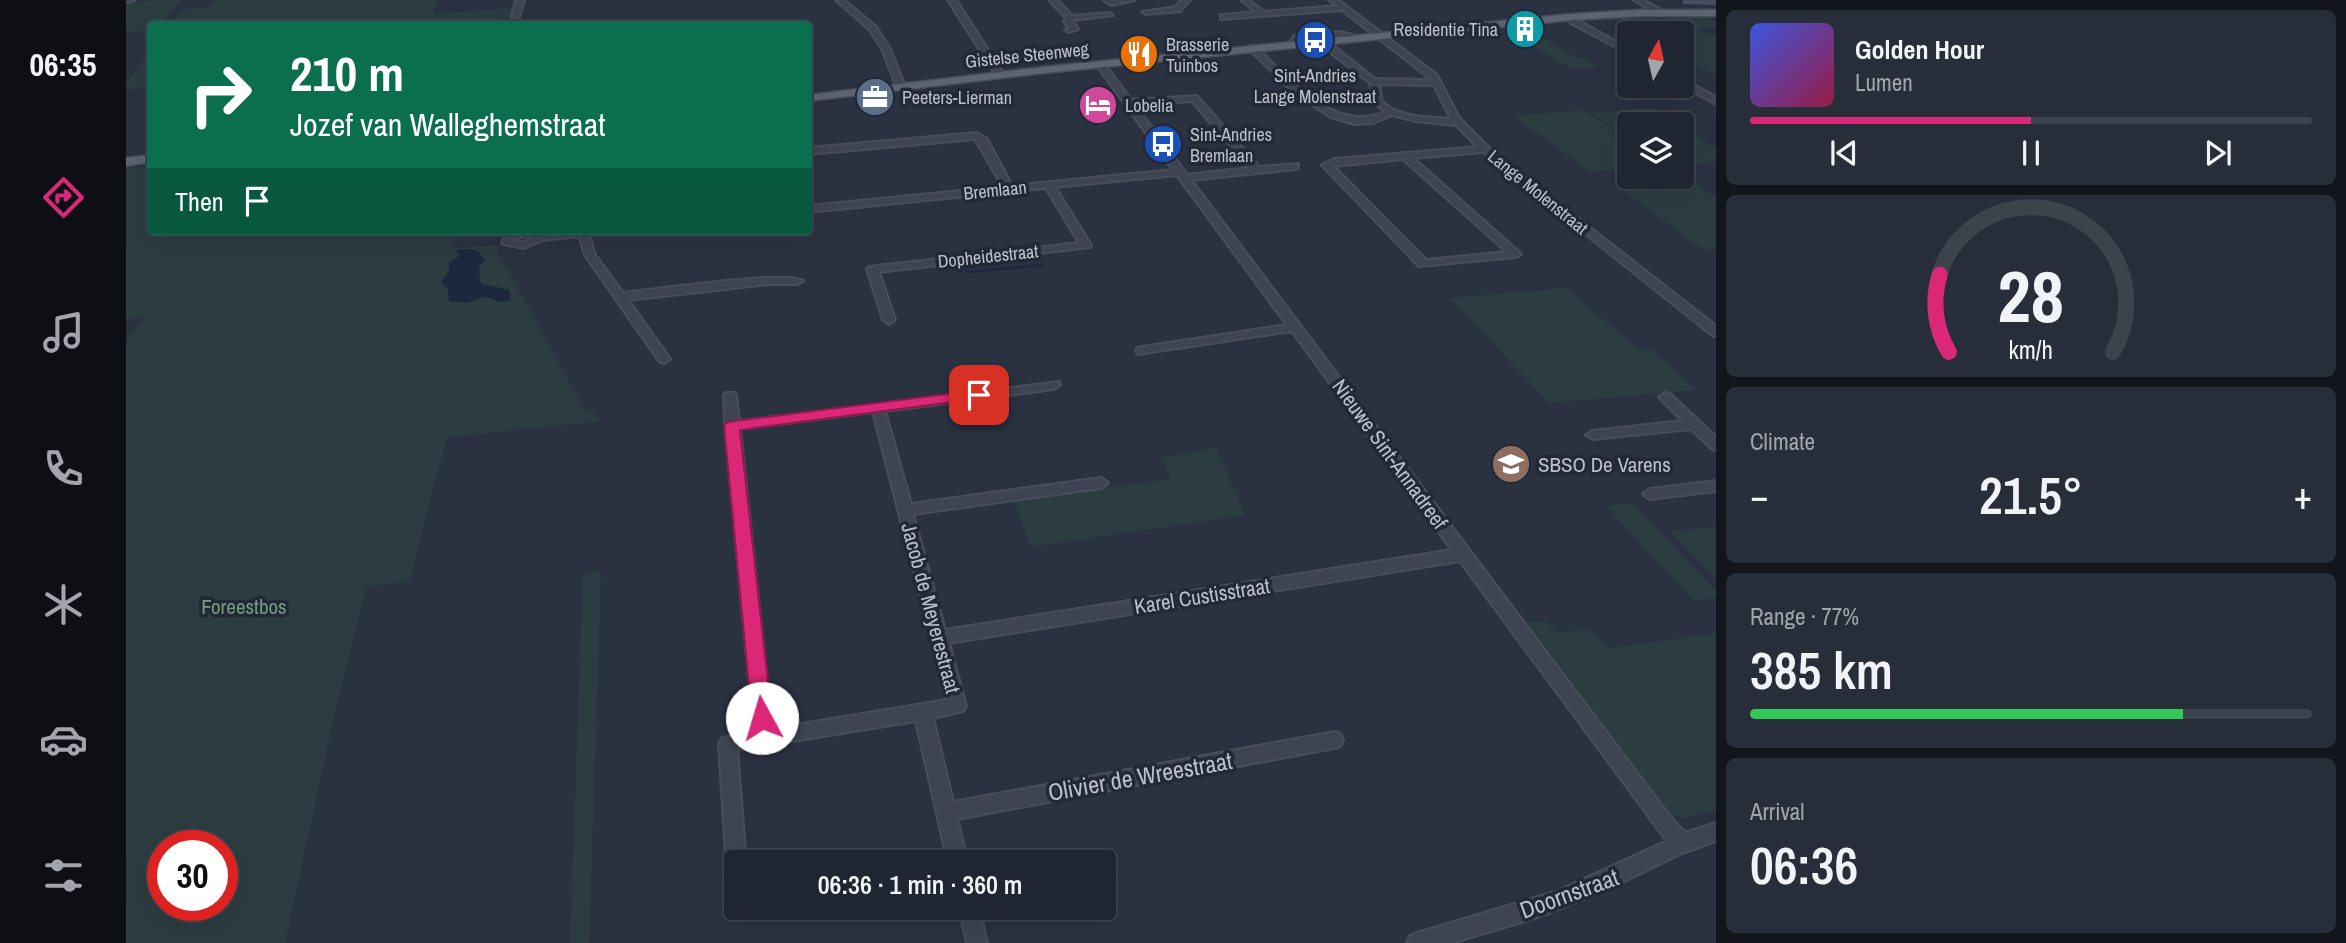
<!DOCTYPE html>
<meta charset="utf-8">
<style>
:root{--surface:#202631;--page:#282e39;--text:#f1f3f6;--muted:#a2a5ab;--line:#3d434d;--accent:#db2777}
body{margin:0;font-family:"Archivo Narrow",sans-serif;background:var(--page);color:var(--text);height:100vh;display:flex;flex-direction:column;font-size:26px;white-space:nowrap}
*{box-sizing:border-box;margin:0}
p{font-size:23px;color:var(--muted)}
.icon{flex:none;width:38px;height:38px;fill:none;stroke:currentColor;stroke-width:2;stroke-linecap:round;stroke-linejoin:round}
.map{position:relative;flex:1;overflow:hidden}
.drawer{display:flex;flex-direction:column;gap:10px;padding:10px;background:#12151b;width:630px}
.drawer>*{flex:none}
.guide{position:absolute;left:21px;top:21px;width:665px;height:214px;border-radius:7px;box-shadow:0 7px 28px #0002,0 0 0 2px var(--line);background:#0b6e4f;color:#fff;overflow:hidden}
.needle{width:46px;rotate:8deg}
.controls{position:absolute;left:1491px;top:21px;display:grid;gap:14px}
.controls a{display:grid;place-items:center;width:77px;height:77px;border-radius:7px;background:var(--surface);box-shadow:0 7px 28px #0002,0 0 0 2px var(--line);font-size:35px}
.speed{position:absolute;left:21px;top:830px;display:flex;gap:14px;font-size:35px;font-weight:700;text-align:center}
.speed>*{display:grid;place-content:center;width:91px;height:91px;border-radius:50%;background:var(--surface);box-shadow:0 7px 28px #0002,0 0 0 2px var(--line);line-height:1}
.speed .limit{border:10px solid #d22;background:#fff;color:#111}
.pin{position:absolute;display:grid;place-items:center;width:60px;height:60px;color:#fff;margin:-30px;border-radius:14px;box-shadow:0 4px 10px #0006}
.me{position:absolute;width:77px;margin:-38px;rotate:354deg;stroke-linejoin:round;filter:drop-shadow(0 0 5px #0008)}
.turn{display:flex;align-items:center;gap:24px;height:147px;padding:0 28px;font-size:32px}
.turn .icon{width:91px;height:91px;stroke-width:2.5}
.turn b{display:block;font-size:49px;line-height:60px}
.then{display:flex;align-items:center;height:66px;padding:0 28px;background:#0003;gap:14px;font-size:26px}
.big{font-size:52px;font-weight:600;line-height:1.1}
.drawer .card{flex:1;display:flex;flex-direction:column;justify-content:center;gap:10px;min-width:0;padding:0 24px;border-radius:10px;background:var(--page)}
.drawer .dial{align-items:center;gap:0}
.dial svg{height:182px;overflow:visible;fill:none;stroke:var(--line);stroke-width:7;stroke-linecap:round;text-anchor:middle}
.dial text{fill:var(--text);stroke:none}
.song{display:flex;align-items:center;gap:21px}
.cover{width:84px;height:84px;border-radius:10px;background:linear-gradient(135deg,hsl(230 70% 55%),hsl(340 70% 35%))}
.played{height:7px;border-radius:4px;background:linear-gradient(90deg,var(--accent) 50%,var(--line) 50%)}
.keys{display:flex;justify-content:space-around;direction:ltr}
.heat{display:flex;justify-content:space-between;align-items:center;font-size:38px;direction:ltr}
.charge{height:10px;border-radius:5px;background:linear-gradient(90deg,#34c759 77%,var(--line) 0)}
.trip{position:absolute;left:598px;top:850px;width:392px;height:70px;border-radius:7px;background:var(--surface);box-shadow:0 7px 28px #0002,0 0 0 2px var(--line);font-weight:600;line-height:70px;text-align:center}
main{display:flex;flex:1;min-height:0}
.tabs{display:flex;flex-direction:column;width:126px;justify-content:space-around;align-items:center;background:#0d0f14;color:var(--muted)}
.tabs .icon{width:49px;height:49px}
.tabs .selected{color:var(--accent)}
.tabs b{font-size:32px;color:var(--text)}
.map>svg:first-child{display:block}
</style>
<main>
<nav class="tabs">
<b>06:35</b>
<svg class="icon selected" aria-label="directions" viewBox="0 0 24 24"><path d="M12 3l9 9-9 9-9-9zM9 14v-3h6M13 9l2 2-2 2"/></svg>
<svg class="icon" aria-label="music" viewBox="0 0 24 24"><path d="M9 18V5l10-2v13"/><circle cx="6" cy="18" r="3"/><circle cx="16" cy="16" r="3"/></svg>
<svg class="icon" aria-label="phone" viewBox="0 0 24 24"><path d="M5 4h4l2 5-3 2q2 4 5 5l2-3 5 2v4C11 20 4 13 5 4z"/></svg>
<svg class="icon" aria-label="climate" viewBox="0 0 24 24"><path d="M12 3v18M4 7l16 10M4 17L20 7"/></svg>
<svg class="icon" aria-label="car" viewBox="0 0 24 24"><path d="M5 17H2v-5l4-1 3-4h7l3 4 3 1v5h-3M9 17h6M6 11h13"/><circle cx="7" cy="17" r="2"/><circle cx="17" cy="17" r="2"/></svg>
<svg class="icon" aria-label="filters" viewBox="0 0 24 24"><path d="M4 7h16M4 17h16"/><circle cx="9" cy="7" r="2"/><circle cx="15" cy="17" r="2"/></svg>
</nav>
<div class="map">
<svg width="1590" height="943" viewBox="0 0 1590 943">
<rect width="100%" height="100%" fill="#2a3241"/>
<g fill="#2c3d42" fill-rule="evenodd">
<polygon points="31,0 55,0 35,24 24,24 24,30 0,33 0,3"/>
<polygon points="88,0 311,0 308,14 386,8 383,18 295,24 45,24 57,9 82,7"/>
<polygon points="1522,16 1527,19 1541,19 1539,16 1581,17 1590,22 1590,27 1570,28 1582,35 1590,35 1590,50 1586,51 1590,53 1590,75 1556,59 1556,33 1513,33 1487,18"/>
<polygon points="1389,36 1402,43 1405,42 1396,37 1422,39 1425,41 1423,42 1450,58 1458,59 1473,67 1447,69"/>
<polygon points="24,51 24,88 0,90 0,83"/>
<polygon points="1524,108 1551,124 1503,124 1503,138 1465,113"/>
<polygon points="1457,110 1503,140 1503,168 1465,172 1388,116"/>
<polygon points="1556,127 1590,148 1590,162 1556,165"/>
<path d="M24,166v65h306l-4,18 47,-4 -2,6 90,163 6,-2 7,9 -153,16 -38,144 -43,6 -31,124 -50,232h-159v-602l21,-24 -21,2v-151zM338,249l15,3 2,32 20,3c-14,12 -33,17 -52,14l-1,-12 -7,-7zM37,845h59v60h-59z"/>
<polygon points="1561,178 1590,197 1590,249 1578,250 1488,184"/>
<polygon points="1440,288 1514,351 1526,350 1570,390 1423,403 1324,298"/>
<polygon points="1090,448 1119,515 905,547 888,501 1045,479 1036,458"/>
<polygon points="1506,503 1590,591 1590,597 1568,601 1480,506"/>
<polygon points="1590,527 1590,579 1544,531"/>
<polygon points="475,571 463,943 444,943 457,574"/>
<polygon points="1419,621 1430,632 1466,630 1481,648 1590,634 1590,810 1559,818 1544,813 1401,622"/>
</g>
<polygon fill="#1d283f" points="344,249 351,251 359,260 352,268 355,284 383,290 385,300 374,302 358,296 342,303 323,301 322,289 315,282 323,271 323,263 333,256 330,250"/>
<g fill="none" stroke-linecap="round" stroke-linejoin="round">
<polyline stroke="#1d283f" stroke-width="2.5" points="840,272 917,265"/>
<g stroke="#474d5a" stroke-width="4">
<g id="minor">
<polygon points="0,0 8,0 0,2"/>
<polygon points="390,0 398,0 391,24 384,24"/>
<polygon points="710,0 718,0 750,27 764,49 779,87 778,89 771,87 756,49 744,30"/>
<polygon points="822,0 830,0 878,75 877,77 871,77"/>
<polygon points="923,0 931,0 946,16 983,13 987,15 946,20 952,29 943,32 939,30 943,28 938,21 940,18"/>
<polygon points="978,0 1009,0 985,5"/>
<polygon points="1056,0 1064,0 1054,11 1020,14 1016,12 1049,7"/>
<path d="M1115,0h8l15,12 73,-6 -8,-6h9l99,75 22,43 35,35 222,173v10l-4,-1 -229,-183 -70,6 108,96 -5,3 -97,9 -97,-101 13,-6 143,-12 -22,-22 -40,-4 -24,-6 -19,8 -19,1 -23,-7 -37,-24 -44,-43v-4h6c32,33 78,88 129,66l-11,-10 -4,-19 -40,-31v-4h6l39,31 57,1 -90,-70 -121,9v-4h3l32,-3zM1253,84l55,1 17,34c-17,-1 -60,-2 -69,-19 -2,-4 -2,-11 -3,-16zM1277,159l104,93 -81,8 -93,-94z"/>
<polygon points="1508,0 1517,0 1540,13 1533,15"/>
<polygon points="1443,15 1449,15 1451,20 1503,49 1503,54 1445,23"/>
<polygon points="1214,32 1238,38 1234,40 1214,36 1173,40 1169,47 1162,45 1168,36"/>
<path d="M974,62h3l28,38 66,-4 62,71 39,-3v4l-3,1 -104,11 477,634 17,19 31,-10v18l-34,12 -80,39 -64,25 -87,26h-44l3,-7 7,-3 141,-42 109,-50 -207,-280 -511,82 17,63 -3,5 -30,7 20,84 381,-70 6,2 3,6 -3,6 -6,2 -377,71 11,44h-20l-32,-142 -179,29 9,113h-9v16l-7,-2 -3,-7 -8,-126 3,-6 32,-6 -29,-306 -1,-30 1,-3h10l1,3 3,25 320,-39 1,3 -6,4 -169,22 26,93 190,-26 7,5 -7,5 -188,26 32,116 507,-80 -160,-219 -154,23 -2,-3 2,-3 4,-1 145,-22 -110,-150 -122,12 36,58 -1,2 -211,25 16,48 -6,4 -6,-4 -16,-51 2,-2 210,-24 -33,-55 -238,24v-6l195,-19 -28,-48 -167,15v-6l169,-15 10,6 25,47 161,-16 -77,-106zM1066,101l57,67 -62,7 -52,-70zM747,412l74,288 -175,29 -32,-300z"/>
<polygon points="1556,79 1590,97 1590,104 1556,85"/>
<path d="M390,231h20l6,3 59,-3 -12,4 6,20 28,38c28,-3 164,-23 180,-12l-6,3h-29l-140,16 42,59 -6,4 -4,-1 -75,-107 -6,-19 -36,4 -19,8 -21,-4 -1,-2 5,-9zM403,235l4,2 -9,5 -11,-1 2,-3z"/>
<polygon points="1539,393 1544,394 1590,437 1590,450 1585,448 1565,429 1467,439 1460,435 1467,431 1557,421 1533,397"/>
<polygon points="1590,481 1590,491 1524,499 1517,494 1524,489"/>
<polygon points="833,908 853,908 861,943 841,943"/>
</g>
</g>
<g stroke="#474d5a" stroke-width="3">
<g id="major">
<polygon points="1513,10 1590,10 1590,16 1513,16 1446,20 918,73 682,101 682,95 918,67 1446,14"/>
<polygon points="24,155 24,162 0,166 0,158"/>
</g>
</g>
<use href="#minor" fill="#3e4451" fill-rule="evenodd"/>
<use href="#major" fill="#5c6371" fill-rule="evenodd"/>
</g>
<polygon fill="#454e5f" points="1557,0 1590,0 1590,5 1557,4"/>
<polygon fill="#db2777" stroke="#8e194d" stroke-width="2" points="853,390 858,392 860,395 858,398 614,430 646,718 643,724 636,727 629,724 626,718 598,426 601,422"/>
<defs>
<g id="building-disc" transform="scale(2.0125)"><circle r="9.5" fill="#0f9aa8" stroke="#222936"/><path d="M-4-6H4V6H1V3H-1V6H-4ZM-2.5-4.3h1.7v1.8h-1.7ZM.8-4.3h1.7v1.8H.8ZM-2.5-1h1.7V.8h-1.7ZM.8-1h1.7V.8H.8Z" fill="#fff"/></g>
<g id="bus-disc" transform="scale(2.0125)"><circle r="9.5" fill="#1a4fb4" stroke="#222936"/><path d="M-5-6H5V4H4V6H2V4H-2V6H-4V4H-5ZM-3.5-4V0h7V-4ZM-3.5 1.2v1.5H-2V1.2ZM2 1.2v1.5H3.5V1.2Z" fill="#fff"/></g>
<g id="restaurant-disc" transform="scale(2.0125)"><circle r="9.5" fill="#e8710a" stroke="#222936"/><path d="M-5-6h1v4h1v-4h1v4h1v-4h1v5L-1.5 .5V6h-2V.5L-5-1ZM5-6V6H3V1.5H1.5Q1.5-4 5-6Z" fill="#fff"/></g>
<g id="office-disc" transform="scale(2.0125)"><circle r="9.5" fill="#5c6f8a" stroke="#222936"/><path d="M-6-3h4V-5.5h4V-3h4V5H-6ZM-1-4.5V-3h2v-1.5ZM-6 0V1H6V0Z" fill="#fff"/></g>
<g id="hotel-disc" transform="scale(2.0125)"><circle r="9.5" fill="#d1479c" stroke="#222936"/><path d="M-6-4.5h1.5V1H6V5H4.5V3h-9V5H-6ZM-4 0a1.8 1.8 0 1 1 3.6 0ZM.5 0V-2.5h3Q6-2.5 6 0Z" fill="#fff"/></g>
<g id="school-disc" transform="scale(2.0125)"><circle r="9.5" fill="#8d6e63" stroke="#222936"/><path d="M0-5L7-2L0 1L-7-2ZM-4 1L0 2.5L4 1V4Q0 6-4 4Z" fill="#fff"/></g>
</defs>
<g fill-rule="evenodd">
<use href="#building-disc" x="1399" y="29"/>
<use href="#bus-disc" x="1189" y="40"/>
<use href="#restaurant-disc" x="1013" y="54"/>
<use href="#office-disc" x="749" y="97"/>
<use href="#hotel-disc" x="972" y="105"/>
<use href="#bus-disc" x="1037" y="144"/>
<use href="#school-disc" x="1385" y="464"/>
</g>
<g text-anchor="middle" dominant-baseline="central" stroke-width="7" stroke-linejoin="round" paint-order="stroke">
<g font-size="18" fill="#bbc0cb" stroke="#222936" text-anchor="start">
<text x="1372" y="29" text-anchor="end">Residentie Tina</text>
<text x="1040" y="44">Brasserie<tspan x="1040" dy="21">Tuinbos</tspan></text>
<text x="1189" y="75" text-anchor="middle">Sint-Andries<tspan x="1189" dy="21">Lange Molenstraat</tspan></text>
<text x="776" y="97">Peeters-Lierman</text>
<text x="999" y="105">Lobelia</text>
<text x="1064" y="134">Sint-Andries<tspan x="1064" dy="21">Bremlaan</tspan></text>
</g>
<g font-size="18" fill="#bbc0cb" stroke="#222936">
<text transform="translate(901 55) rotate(-6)">Gistelse Steenweg</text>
<text transform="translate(869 190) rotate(-6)">Bremlaan</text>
<text transform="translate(1412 192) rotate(39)">Lange Molenstraat</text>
<text transform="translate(862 256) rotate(-6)">Dopheidestraat</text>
</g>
<g font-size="21" fill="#bbc0cb" stroke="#222936">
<text transform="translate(1264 454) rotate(54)">Nieuwe Sint-Annadreef</text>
<text transform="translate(1076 596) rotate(-9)">Karel Custisstraat</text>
<text transform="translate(805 608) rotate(75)">Jacob de Meyerestraat</text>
</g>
<g font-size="21" fill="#bbc0cb" stroke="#222936" text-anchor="start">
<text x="1412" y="464">SBSO De Varens</text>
</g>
<g font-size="21" fill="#749a80" stroke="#222936">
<text x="118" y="606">Foreestbos</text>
</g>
<g font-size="24" fill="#bbc0cb" stroke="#222936">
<text transform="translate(1014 776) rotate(-10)">Olivier de Wreestraat</text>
<text transform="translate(1443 893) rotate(-20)">Doornstraat</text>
</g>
</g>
</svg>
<div class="controls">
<a><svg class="needle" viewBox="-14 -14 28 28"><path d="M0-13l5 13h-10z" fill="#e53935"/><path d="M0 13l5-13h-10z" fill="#a2a5ab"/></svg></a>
<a><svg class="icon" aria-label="layers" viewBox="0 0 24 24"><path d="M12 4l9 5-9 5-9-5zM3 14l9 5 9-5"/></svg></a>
</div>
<div class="speed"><div class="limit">30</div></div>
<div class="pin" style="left:853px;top:395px;background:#d93025"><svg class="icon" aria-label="arrive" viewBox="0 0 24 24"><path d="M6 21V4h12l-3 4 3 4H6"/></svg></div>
<svg class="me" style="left:636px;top:718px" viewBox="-20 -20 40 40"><circle r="19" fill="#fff"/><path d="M0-13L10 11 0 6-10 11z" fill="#db2777"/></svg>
<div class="trip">06:36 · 1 min · 360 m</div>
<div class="guide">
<div class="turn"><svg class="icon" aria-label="right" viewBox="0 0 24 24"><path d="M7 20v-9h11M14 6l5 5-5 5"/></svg><div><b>210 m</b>Jozef van Walleghemstraat</div></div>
<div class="then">Then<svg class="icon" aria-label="arrive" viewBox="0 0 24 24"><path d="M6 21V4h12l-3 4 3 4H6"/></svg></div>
</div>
</div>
<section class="drawer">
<div class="card">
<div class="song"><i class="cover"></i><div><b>Golden Hour</b><p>Lumen</p></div></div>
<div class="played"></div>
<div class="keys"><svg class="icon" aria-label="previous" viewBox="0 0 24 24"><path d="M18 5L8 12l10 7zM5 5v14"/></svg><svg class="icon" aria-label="pause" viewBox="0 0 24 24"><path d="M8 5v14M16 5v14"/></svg><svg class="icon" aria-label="next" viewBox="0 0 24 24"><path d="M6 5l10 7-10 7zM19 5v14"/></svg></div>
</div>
<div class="card dial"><svg viewBox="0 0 100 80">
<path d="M14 69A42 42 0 1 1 86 69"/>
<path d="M14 69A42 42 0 0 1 10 35" stroke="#db2777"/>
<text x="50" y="56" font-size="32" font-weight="700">28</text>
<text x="50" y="72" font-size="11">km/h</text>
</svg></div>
<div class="card"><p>Climate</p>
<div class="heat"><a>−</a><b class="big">21.5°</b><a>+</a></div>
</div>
<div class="card"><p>Range · 77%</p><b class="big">385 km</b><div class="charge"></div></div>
<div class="card"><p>Arrival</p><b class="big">06:36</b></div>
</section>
</main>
